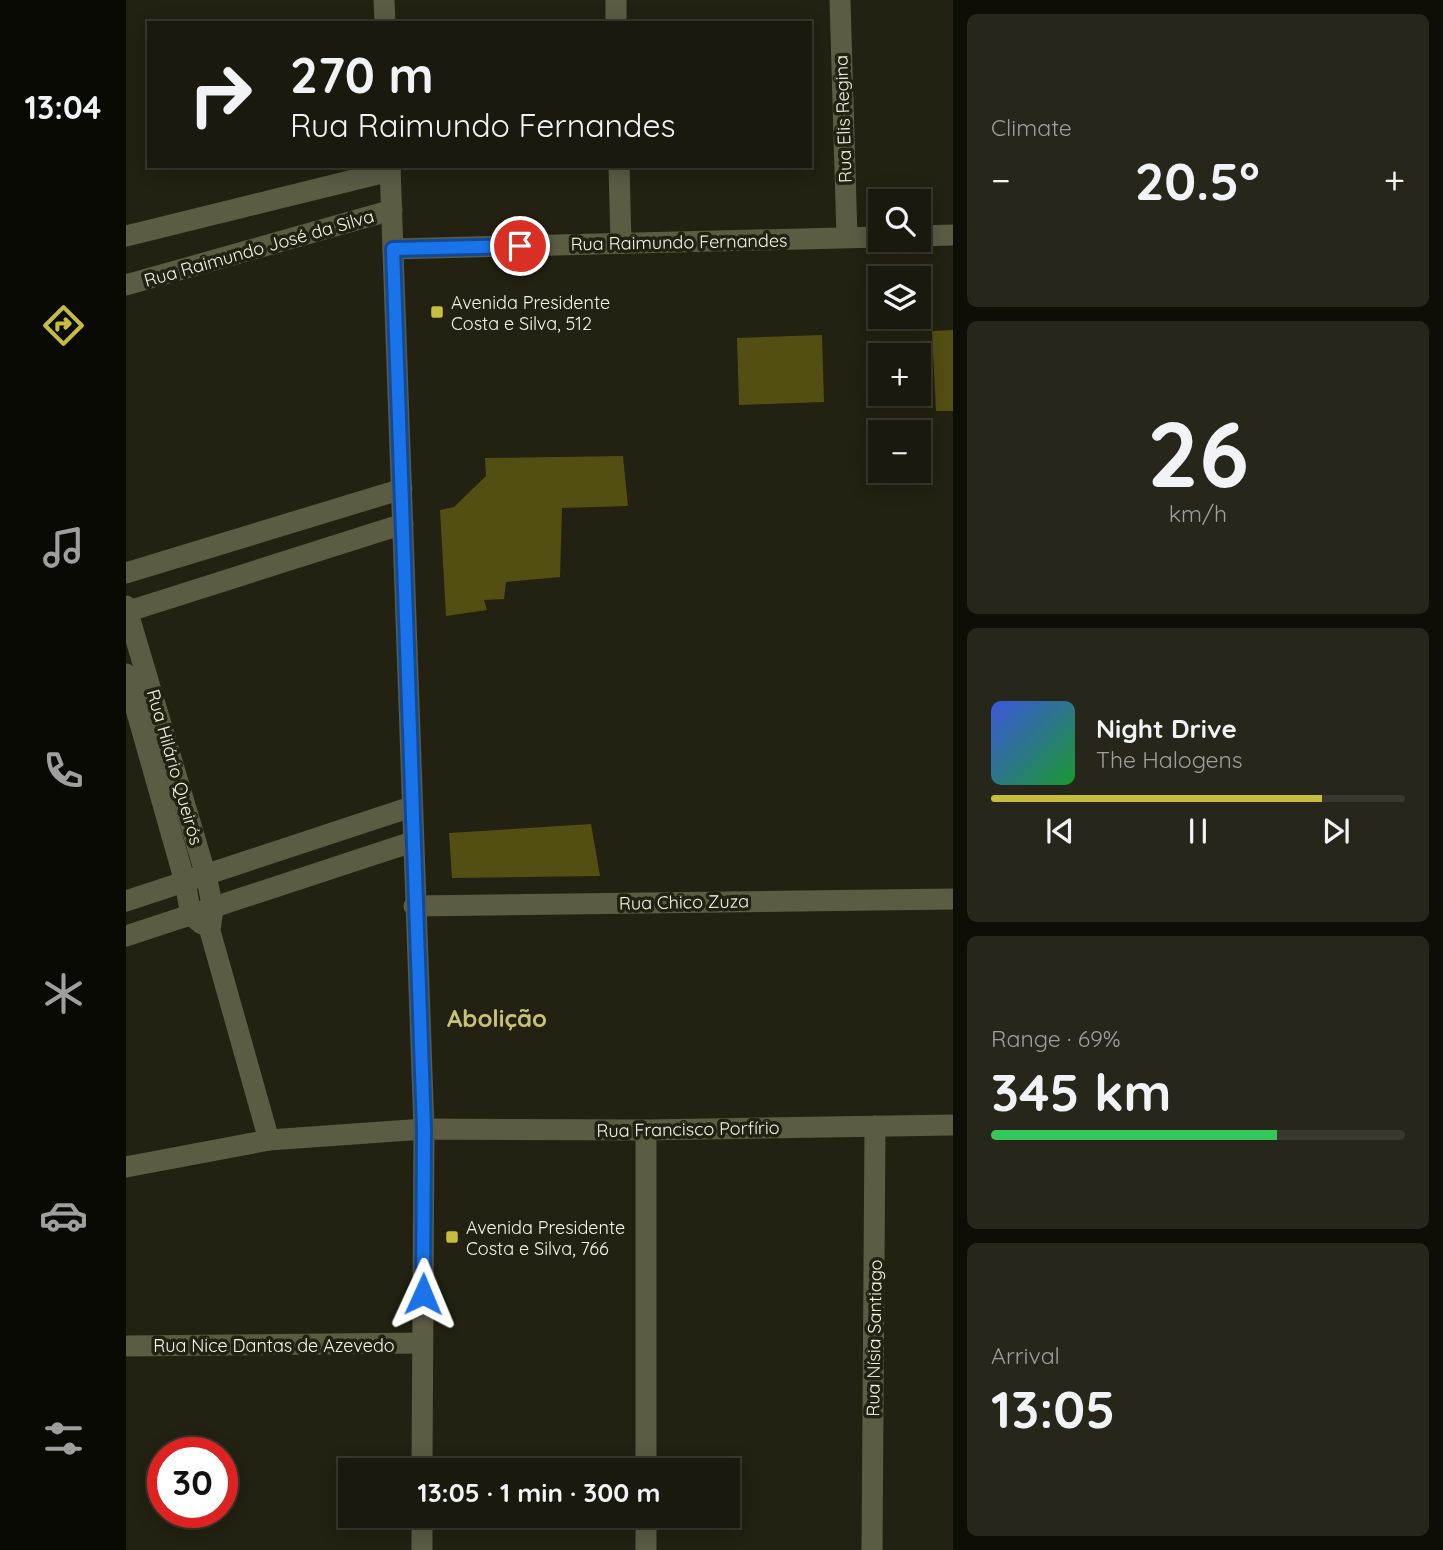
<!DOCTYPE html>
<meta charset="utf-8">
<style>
:root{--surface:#1a190d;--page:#27261b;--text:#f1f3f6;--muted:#9fa09d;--line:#38382e;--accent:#c6bc3d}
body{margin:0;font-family:Quicksand,sans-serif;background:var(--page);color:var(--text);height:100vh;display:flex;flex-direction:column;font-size:26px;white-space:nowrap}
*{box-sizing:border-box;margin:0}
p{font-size:23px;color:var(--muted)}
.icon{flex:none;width:38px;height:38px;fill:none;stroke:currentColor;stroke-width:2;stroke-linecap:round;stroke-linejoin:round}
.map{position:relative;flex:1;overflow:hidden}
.panel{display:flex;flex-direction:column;gap:14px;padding:14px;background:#0e0e07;width:490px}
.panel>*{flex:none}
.banner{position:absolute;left:21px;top:21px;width:665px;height:147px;border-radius:0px;box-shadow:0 4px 18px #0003,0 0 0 2px var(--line);background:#1a190d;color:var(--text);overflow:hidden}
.controls{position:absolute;left:742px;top:189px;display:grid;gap:14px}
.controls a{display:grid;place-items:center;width:63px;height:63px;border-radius:0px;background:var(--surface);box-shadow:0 4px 18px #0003,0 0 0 2px var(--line);font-size:35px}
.speed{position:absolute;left:21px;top:1437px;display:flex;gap:14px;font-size:35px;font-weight:700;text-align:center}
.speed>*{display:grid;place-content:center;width:91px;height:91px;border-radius:50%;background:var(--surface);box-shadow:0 4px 18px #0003,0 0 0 2px var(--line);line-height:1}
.speed .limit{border:10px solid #d22;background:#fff;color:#111}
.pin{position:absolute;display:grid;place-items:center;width:60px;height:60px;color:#fff;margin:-30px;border:4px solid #fff;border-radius:50%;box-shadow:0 2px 7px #0007}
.me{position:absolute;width:77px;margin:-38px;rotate:1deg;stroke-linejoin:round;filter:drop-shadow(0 0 5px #0008)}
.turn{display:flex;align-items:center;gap:24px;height:147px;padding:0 28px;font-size:32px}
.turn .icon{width:91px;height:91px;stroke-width:2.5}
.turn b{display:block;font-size:49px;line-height:60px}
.big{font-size:52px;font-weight:700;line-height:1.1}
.panel .tile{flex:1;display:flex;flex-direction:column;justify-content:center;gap:10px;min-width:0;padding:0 24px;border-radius:10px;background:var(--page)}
.panel .dial{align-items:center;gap:0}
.dial b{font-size:91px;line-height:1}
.song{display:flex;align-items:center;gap:21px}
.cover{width:84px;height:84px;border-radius:10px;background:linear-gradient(135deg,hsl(230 70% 55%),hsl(130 70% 35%))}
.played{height:7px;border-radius:4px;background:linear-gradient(90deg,var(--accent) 80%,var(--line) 80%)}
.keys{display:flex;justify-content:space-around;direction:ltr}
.heat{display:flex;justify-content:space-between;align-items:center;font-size:38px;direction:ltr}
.charge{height:10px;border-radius:5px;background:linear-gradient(90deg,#34c759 69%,var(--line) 0)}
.trip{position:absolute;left:212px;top:1458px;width:402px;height:70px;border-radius:0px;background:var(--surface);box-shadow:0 4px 18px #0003,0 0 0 2px var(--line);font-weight:700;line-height:70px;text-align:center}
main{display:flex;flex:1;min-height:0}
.dock{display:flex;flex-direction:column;width:126px;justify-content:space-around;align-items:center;background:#0a0a05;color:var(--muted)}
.dock .icon{width:49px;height:49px}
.dock .selected{color:var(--accent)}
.dock b{font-size:32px;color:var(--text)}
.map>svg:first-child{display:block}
</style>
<main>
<nav class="dock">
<b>13:04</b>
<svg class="icon selected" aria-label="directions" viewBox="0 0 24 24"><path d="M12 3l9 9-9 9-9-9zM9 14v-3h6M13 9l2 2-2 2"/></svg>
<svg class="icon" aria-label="music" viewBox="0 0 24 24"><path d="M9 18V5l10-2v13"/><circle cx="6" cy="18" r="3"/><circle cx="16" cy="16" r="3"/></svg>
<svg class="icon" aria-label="phone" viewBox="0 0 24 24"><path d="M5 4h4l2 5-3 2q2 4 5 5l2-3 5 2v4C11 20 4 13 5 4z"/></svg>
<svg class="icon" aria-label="climate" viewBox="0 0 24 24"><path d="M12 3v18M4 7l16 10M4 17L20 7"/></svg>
<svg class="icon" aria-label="car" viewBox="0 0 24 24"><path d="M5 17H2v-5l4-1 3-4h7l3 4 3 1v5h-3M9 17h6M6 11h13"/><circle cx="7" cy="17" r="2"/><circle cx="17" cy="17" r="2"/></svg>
<svg class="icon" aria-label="filters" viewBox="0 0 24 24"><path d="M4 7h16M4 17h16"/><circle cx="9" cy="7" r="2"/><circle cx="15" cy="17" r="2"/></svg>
</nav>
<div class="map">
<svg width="827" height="1550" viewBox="0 0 827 1550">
<rect width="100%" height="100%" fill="#232111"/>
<g fill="#534e12">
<polygon points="827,330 827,411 810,411 806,331"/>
<polygon points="696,335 698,402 613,405 611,338"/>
<polygon points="497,456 502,506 436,508 434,577 380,582 378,599 358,600 361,610 320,616 314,510 328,507 360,476 359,458"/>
<polygon points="465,824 474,876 326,878 323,833"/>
</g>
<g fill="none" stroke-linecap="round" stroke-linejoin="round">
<g stroke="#5c5b44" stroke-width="21">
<polyline points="258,0 259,23"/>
<polyline points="490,0 490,23"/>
<polyline points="714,0 721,237"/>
<polyline points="264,166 298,1129 296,1470"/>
<polyline points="493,166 495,243"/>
<polyline points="0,236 264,171"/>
<polyline points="793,236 827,235"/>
<polyline points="267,249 754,237"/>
<polyline points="0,285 266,210"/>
<polyline points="0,573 276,489"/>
<polyline points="0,606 80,876 87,908 84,931 143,1140"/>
<polyline points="0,612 277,524"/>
<polyline points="0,674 59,882 65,915 76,924"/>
<polyline points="0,901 285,807"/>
<polyline points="288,906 827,899"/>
<polyline points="0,936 286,842"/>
<polyline points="520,1130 520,1470"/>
<polyline points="0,1167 143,1140 298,1129 520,1130 827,1125"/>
<polyline points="0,1346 296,1343"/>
<polyline points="520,1516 520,1550"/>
<polyline points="296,1550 296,1516"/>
<polyline points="746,1550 749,1126"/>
</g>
</g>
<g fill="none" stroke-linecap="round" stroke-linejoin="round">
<g stroke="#114b97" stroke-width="18">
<polyline id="route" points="297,1294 298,1129 267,249 394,246"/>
</g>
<use href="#route" stroke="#1a73e8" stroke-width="12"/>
</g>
<g fill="#c6bc3d" stroke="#232111" stroke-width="2.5">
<rect x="304" y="305" width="14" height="14" rx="3.5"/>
<rect x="319" y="1230" width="14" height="14" rx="3.5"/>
</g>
<g text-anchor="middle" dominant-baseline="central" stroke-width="7" stroke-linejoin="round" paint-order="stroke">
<g font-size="18" fill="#f5f5ea" stroke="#232111">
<text transform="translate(717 119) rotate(-92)">Rua Elis Regina</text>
<text transform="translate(553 242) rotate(-1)">Rua Raimundo Fernandes</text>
<text transform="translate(133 248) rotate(-16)">Rua Raimundo José da Silva</text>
<text transform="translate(49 767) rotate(74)">Rua Hilário Queirós</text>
<text transform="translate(558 902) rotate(-1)">Rua Chico Zuza</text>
<text transform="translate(562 1129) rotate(-1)">Rua Francisco Porfírio</text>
<text transform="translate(748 1338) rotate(-89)">Rua Nísia Santiago</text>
<text x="148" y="1345">Rua Nice Dantas de Azevedo</text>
</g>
<g font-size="18" fill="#f5f5ea" stroke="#232111" text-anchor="start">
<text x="325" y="302">Avenida Presidente<tspan x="325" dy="21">Costa e Silva, 512</tspan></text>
<text x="340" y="1227">Avenida Presidente<tspan x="340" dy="21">Costa e Silva, 766</tspan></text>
</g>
<g font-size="24" font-weight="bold" fill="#c8c274" stroke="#232111">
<text x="371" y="1018">Abolição</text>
</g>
</g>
</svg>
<div class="controls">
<a><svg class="icon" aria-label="search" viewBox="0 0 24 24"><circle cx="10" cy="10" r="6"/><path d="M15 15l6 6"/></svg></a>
<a><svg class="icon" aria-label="layers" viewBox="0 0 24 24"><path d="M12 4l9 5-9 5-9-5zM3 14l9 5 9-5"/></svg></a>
<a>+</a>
<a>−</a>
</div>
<div class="speed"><div class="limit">30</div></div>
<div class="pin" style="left:394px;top:246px;background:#d93025"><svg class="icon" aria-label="arrive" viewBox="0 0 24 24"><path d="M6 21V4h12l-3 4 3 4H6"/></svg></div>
<svg class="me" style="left:297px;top:1294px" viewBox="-20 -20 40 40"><path d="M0-17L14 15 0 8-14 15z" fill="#1a73e8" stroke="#fff" stroke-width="4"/></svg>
<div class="trip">13:05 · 1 min · 300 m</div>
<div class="banner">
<div class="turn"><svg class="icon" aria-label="right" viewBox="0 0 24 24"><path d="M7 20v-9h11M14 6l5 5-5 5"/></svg><div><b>270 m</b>Rua Raimundo Fernandes</div></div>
</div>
</div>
<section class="panel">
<div class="tile"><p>Climate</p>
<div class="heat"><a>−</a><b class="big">20.5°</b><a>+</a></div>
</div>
<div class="tile dial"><b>26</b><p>km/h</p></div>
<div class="tile">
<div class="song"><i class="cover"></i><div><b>Night Drive</b><p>The Halogens</p></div></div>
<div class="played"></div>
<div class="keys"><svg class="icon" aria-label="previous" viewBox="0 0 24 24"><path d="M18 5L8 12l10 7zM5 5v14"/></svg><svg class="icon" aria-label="pause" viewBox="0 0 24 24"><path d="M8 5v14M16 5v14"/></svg><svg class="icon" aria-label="next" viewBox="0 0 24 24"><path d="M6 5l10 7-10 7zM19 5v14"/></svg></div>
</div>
<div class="tile"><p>Range · 69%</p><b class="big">345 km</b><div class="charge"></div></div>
<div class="tile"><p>Arrival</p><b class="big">13:05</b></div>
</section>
</main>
